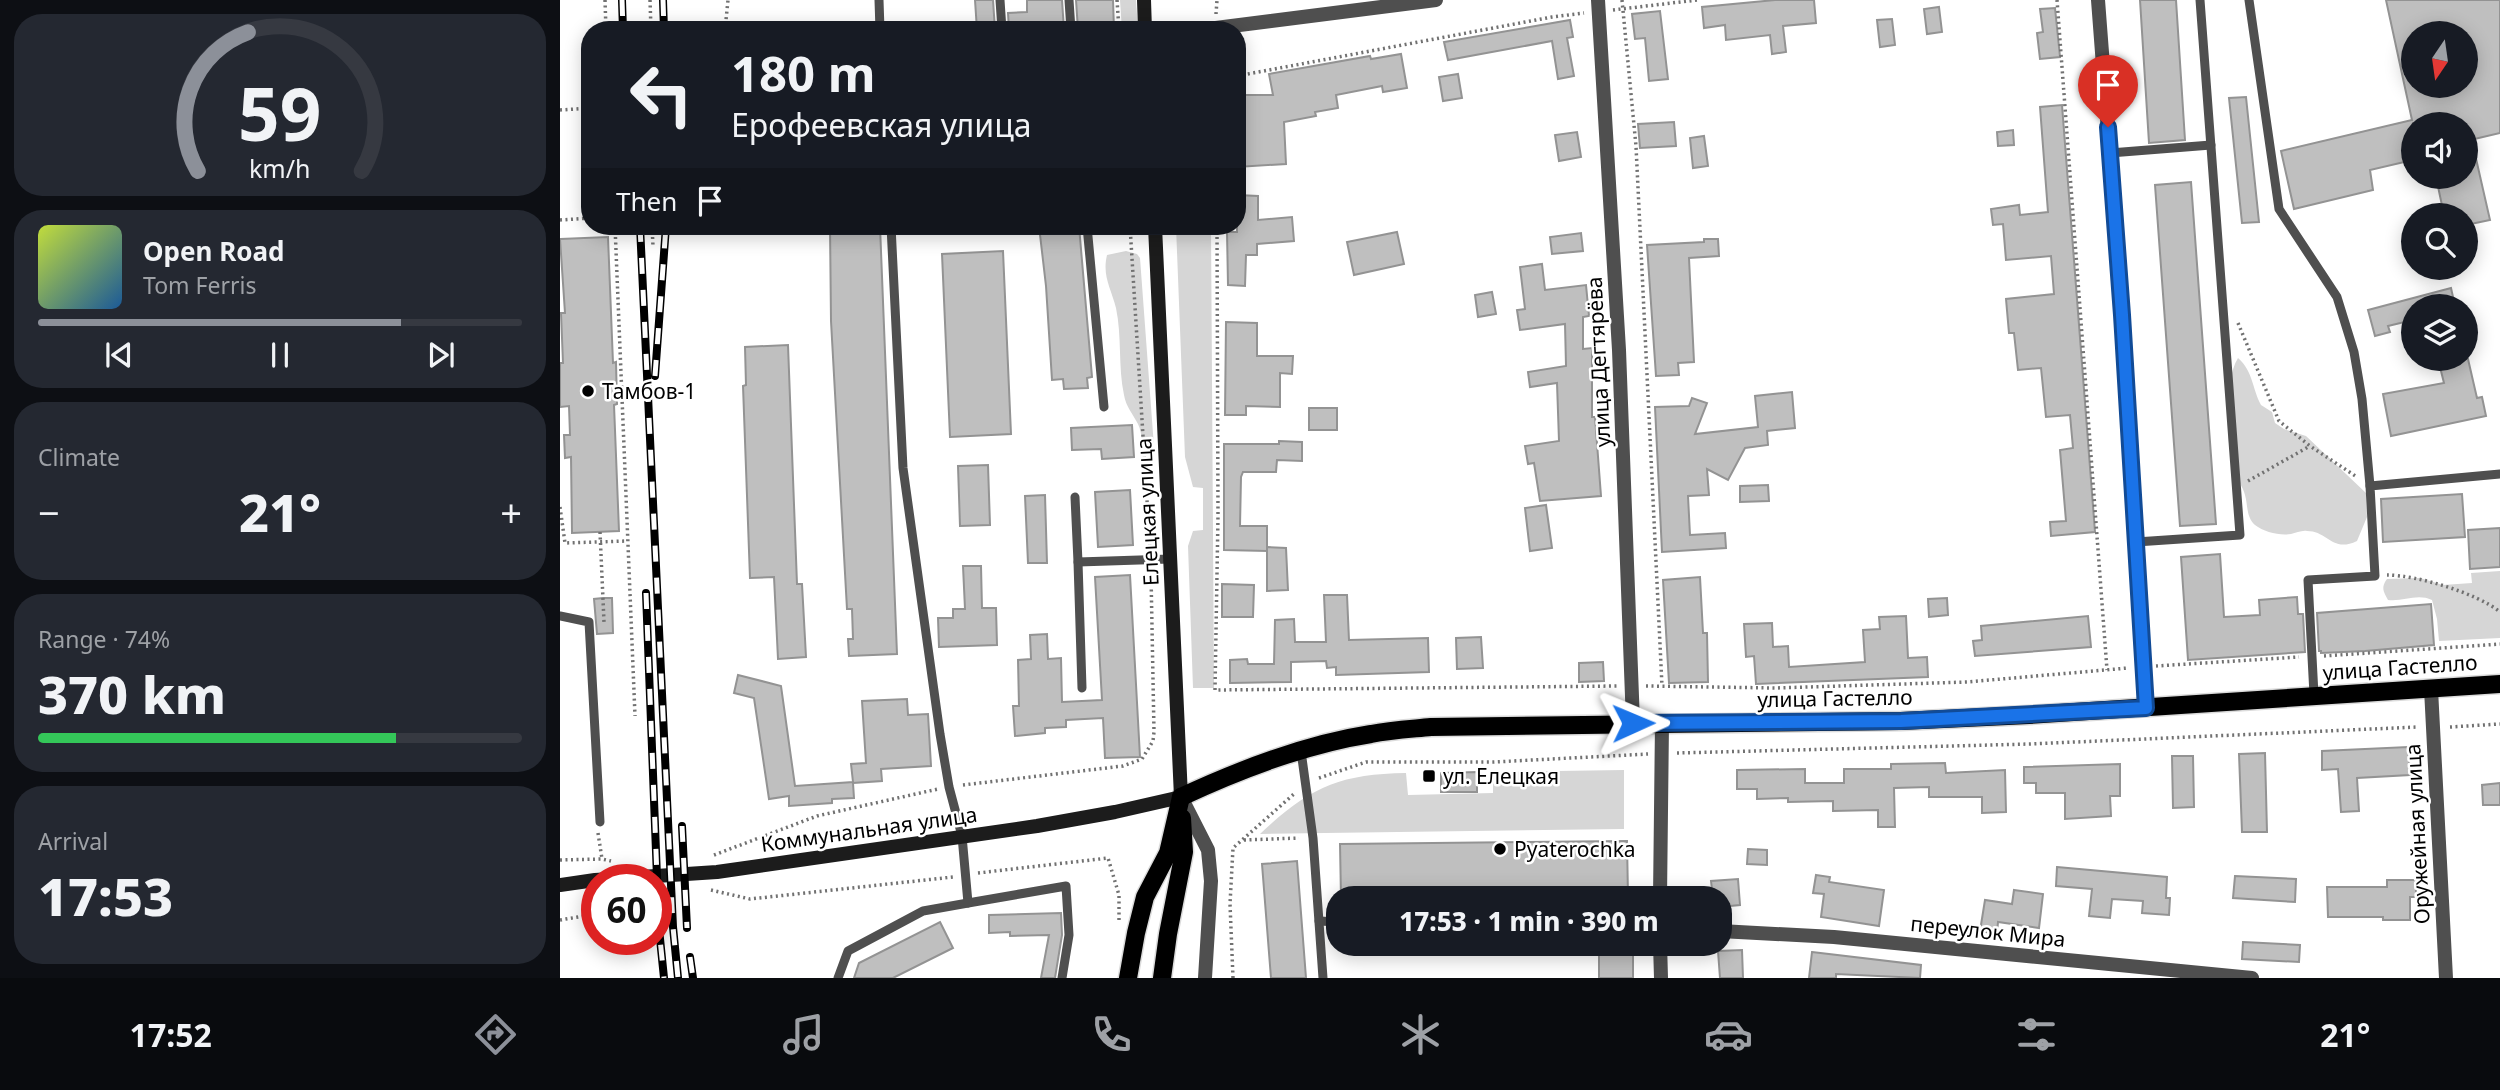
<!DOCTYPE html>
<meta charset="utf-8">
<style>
:root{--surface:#171b24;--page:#242831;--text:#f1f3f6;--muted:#9ea1a6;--line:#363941;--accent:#8c9099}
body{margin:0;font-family:"Noto Sans",sans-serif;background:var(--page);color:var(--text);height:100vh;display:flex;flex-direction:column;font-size:26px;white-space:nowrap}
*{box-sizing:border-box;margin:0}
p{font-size:23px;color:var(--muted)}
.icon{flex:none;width:38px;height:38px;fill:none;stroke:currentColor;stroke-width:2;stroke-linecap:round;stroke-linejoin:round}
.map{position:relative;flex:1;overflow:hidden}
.panel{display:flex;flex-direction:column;gap:14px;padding:14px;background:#0d0f14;width:560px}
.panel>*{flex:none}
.top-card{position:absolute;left:21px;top:21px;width:665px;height:214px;border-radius:28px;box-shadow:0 4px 18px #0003;background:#171b24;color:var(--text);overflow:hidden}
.needle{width:46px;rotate:193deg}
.buttons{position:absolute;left:1841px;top:21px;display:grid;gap:14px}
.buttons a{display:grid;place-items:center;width:77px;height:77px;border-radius:50%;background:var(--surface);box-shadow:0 4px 18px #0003;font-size:35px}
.speed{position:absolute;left:21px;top:864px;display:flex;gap:14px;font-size:35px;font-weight:700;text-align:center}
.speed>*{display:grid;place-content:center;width:91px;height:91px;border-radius:50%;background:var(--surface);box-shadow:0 4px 18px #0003;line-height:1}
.speed .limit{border:10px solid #d22;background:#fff;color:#111}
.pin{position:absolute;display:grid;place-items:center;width:60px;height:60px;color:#fff;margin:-72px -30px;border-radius:50% 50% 50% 0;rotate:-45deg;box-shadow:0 0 7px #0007}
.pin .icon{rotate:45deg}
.me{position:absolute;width:77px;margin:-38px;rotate:89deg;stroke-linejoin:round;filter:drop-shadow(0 0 5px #0008)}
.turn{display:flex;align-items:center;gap:24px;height:147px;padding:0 35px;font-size:32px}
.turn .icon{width:91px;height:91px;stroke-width:2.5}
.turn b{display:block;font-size:49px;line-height:60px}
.then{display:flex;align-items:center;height:66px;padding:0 35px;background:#0003;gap:14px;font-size:26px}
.big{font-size:52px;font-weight:800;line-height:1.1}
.panel .card{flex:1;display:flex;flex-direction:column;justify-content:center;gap:10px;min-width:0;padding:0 24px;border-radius:28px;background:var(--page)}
.panel .dial{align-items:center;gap:0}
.dial svg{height:182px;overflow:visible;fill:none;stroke:var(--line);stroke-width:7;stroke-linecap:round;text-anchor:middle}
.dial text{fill:var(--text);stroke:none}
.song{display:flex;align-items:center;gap:21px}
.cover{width:84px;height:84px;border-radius:10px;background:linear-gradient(135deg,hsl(70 70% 55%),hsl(210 70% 35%))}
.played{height:7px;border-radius:4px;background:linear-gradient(90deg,var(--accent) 75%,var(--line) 75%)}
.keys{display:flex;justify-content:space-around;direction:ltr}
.heat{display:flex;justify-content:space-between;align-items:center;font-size:38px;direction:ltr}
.charge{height:10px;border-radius:5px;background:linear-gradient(90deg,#34c759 74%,var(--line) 0)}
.trip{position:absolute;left:766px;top:886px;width:406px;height:70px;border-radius:28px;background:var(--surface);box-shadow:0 4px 18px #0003;font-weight:800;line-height:70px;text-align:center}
.tab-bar{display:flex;height:112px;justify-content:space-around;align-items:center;background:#090b0e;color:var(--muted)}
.tab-bar .icon{width:49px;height:49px}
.tab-bar .selected{color:var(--accent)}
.tab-bar b{font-size:32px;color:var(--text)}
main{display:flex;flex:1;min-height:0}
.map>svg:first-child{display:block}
</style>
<main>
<section class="panel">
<div class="card dial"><svg viewBox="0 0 100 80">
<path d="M14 69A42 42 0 1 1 86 69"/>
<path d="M14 69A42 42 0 0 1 36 8" stroke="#8c9099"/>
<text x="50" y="56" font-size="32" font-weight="700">59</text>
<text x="50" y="72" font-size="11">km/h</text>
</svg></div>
<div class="card">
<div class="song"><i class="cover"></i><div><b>Open Road</b><p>Tom Ferris</p></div></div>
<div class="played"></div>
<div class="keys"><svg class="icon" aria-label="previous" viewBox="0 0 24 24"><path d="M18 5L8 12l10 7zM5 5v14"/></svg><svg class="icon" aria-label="pause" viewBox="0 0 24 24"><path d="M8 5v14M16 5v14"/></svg><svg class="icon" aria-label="next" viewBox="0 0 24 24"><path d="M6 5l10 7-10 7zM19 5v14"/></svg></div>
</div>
<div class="card"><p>Climate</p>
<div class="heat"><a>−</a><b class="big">21°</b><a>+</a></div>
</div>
<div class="card"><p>Range · 74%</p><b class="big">370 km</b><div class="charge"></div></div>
<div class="card"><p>Arrival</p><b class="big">17:53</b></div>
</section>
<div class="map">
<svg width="1940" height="978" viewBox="0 0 1940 978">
<rect width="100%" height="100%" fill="#fff"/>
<g fill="#d6d6d6">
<polygon points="560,0 576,0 578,30 562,30"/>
<polygon points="616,226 651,226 654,688 633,688 628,546 633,531 643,530 643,488 633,487 625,457"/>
<path d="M566,251l11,3 3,4 14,189 -1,5 -5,3c-8,-10 -5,-21 -10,-31 -5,-10 -12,-17 -14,-29 -6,-28 -2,-59 -8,-87 -5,-20 -14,-32 -9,-53z"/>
<path d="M1678,358c15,13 14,30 23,47l11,7 3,11 9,6 22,7 60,57 1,24 -10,24c-25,12 -29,-10 -50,-10 -5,-1 -11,2 -16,3 -11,2 -27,-2 -36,-9 -9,-8 -7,-20 -10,-30 -2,-9 -9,-16 -12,-25 -6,-27 -10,-88 5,-112z"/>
<path d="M1940,571v67l-61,3 -2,-22 -5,-19c-15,-7 -29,2 -44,0 -5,-9 -7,-13 -1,-21l33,-1 23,7 29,-2 -1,-10z"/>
<path d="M1064,770v59l-364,5c49,-46 78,-60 146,-61l2,22 85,-2v-21z"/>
</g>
<g fill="#bfbfbf" stroke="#939393" stroke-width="2" fill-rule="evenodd">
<polygon points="415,0 433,0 435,30 417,30"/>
<polygon points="467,0 502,0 504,30 449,30 448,13 467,12"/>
<polygon points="516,0 553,0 554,30 518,30"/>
<polygon points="1215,0 1254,0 1256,23 1223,26 1226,52 1212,54 1210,35 1166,40 1165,25 1144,28 1142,7"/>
<polygon points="1580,0 1616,0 1625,140 1589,143"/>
<path d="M1826,0h114v133l-34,8h6l18,79 -24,5v-10h-22l-8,-38h30v-53l-53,-1v37l-43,10 3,20 -79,19 -13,-58 131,-31zM1853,33h53v53h-53z"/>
<polygon points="1379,7 1382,32 1367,34 1364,9"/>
<polygon points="1495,8 1500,57 1480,59 1477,33 1483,32 1480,9"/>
<polygon points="1100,11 1108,79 1089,81 1085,38 1075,39 1072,14"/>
<polygon points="1332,19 1335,45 1320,47 1317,20"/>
<polygon points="1010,20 1013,37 1007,38 1014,76 998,79 992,41 888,60 884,42"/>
<polygon points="841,54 847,88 823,92 822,86 776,95 778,108 755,112 756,116 724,122 726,164 677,167 677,95 713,95 709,74 810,56 811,59"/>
<polygon points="898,74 902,98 883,101 879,77"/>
<polygon points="1686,97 1699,222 1682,223 1669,98"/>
<polygon points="1502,105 1535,532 1491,536 1490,522 1506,521 1500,450 1513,448 1510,415 1486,417 1481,368 1458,370 1454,333 1449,333 1446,299 1494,294 1491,256 1446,260 1443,224 1433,225 1431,209 1459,205 1460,215 1488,212 1480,107"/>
<polygon points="1114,122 1116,146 1080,148 1078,124"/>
<polygon points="1453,130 1454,145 1438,146 1437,132"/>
<polygon points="1017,132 1021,157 999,161 995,135"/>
<polygon points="1144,136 1148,166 1133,168 1130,138"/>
<polygon points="1631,182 1656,524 1620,526 1595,185"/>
<polygon points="677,195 698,196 698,220 732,217 734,241 697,244 697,255 686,255 685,286 668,285 667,232 677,232"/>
<polygon points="270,226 320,226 337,654 289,656 288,639 293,639 292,609 287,609 271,321"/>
<polygon points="479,226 519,226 532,377 527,378 528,388 504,389 503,379 492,380 486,286"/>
<polygon points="837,232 844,264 794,275 787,242"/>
<polygon points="1021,233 1023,251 992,254 990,237"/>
<polygon points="48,237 53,363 56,362 57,404 54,405 59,531 12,533 11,457 5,458 4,435 10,435 9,406 0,407 0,363 3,363 1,313 5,313 0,239"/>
<polygon points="1144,239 1158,239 1159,256 1129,258 1134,362 1118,363 1119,375 1096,376 1087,245 1144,242"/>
<polygon points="443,251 451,434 390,437 382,254"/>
<polygon points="982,264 985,290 1026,285 1029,316 1023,317 1023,349 1032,348 1032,417 1035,417 1041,496 980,501 974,463 968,464 965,446 999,441 997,383 970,387 968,372 1006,366 1005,324 960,330 957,310 965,309 960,267"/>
<polygon points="1891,288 1895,306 1853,306 1853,320 1828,326 1830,332 1815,336 1808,310"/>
<polygon points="932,292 936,314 918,317 915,295"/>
<polygon points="666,322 697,323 697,356 733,356 732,374 720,373 720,407 686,406 686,415 665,415"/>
<polygon points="228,345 237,584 242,584 246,657 218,659 214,577 190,578 183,386 186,385 185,347"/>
<polygon points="1878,359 1908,359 1917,398 1922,397 1926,416 1831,436 1823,394 1884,383"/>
<polygon points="1232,392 1235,428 1207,431 1208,445 1185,448 1168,480 1147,469 1149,495 1128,496 1130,535 1165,533 1166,548 1102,552 1095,407 1129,406 1132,398 1147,403 1135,434 1198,427 1195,396"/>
<rect x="749" y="408" width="28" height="22"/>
<polygon points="572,425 574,457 542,459 541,449 512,450 511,428"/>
<polygon points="719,441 742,442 742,461 717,460 716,472 683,472 681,477 680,526 707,526 707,551 664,550 664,444 719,444"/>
<polygon points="428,465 430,525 400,526 398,466"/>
<polygon points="1208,485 1209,501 1180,502 1180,486"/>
<polygon points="570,490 573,545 538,547 535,492"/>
<polygon points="1902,494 1905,537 1823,542 1821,499"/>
<polygon points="485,495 487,563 468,563 465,496"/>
<polygon points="986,505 992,548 970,551 965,508"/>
<polygon points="1940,528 1940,567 1910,569 1908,530"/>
<polygon points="707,547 726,548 728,590 707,591"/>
<polygon points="1660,554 1664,617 1700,615 1699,600 1737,597 1738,614 1743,614 1745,652 1628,660 1621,557"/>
<polygon points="403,566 421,566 422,608 436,608 437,645 379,647 378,618 393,618 393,609 405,609"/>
<polygon points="570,575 580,757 545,758 543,718 506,720 506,727 485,728 485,733 455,736 453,706 459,706 458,660 471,659 470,635 487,634 488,659 501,658 502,702 542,700 535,577"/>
<polygon points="1140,577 1143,633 1147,633 1148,682 1109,683 1103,580"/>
<polygon points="662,584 694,585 693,617 662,617"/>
<polygon points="764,595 787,595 789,640 868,638 869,672 776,675 776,667 767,668 766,661 731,662 731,682 670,683 670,660 687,659 688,664 714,664 715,620 734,619 735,642 766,642"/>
<polygon points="43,598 52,598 53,633 37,634 34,599"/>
<polygon points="1387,598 1388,615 1369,617 1368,599"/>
<polygon points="1871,604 1874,645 1805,651 1761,653 1761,651 1759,651 1757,613"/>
<polygon points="1346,616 1348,658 1367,657 1368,677 1196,684 1194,656 1186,657 1184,624 1212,623 1213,647 1228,646 1229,667 1305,662 1303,630 1320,629 1319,617"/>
<polygon points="1528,616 1531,647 1415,656 1413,641 1422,640 1421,626"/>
<polygon points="921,637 923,668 897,669 896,638"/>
<polygon points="1043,662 1044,681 1019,682 1019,663"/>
<polygon points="178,675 221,686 235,786 293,782 291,764 306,763 302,701 347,699 348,715 368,714 371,766 321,769 322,781 293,783 294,798 272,799 272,803 229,806 229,796 209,799 194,698 174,693"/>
<polygon points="1848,747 1850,775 1797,778 1799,811 1781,812 1778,769 1762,770 1762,751"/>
<polygon points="1705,753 1707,832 1682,832 1679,754"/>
<polygon points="1612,756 1633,756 1634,807 1613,808"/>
<polygon points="1385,763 1386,773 1445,770 1446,812 1422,813 1422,797 1369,797 1369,787 1334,788 1335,827 1318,827 1318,810 1273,811 1273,801 1228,802 1228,798 1197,799 1197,789 1177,789 1177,770 1245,769 1245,783 1284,783 1284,769 1331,769 1331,764"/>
<polygon points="1560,764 1560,796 1550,796 1551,816 1505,819 1505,793 1476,793 1476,783 1464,783 1464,767"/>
<polygon points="917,772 917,792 881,792 881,773"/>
<polygon points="1940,783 1940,805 1923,805 1922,785"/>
<polygon points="1067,841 1068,897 781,898 780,844"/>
<polygon points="1188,849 1207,850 1207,865 1187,864"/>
<polygon points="737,861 746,978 711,978 702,864"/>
<polygon points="1497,867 1607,877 1606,898 1610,898 1609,915 1582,913 1583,901 1552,899 1550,918 1529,916 1532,889 1496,886"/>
<polygon points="1256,875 1270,877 1269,882 1324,890 1319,926 1261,917 1264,894 1253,893"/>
<polygon points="1675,876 1736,879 1735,902 1673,898"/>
<polygon points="1178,879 1180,905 1160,907 1160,898 1153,898 1151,881"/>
<polygon points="1827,880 1856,880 1856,897 1850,897 1850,920 1823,920 1823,917 1768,917 1767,887 1827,887"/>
<polygon points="1454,890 1483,894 1479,928 1438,922 1437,934 1420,931 1425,900 1452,904"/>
<polygon points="501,913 502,935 495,978 481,978 489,935 450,936 450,932 429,933 429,915"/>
<polygon points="380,922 393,948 333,978 294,978 299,963"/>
<polygon points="1683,942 1740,945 1739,962 1682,959"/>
<polygon points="1182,950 1183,978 1160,978 1158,951"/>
<polygon points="1252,952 1361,965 1360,978 1276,974 1276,978 1249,978"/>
<polygon points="1039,954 1073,955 1073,978 1039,978"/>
</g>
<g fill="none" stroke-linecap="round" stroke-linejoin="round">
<g stroke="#dbdbdb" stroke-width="21">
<g id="primary">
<path d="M621,797c60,-28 125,-53 190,-63 20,-4 40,-5 60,-7l470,-6 128,-6 471,-31"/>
<polyline points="568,978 576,933 585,897 608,853 621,797"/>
<polyline points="602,978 608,934 624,852 622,818"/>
</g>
</g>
<g stroke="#717171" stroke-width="3.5" stroke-dasharray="2 3.5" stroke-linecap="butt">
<polyline points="45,0 46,30"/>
<polyline points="90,0 91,30"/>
<polyline points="557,0 559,30"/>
<polyline points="1062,0 1076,146 1102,686"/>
<polyline points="1497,0 1547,670"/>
<polyline points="1053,10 1137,0"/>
<polyline points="656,14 657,0"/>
<polyline points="165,30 168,0"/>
<polyline points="677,76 992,17 1024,13"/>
<polyline points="0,110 30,108"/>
<polyline points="0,220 30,218"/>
<polyline points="55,226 75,716"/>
<polyline points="92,226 93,246"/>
<polyline points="570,226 590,549"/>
<polyline points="657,226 658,516 655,690 1057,686"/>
<polyline points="1678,323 1719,421 1750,446 1797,477"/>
<polyline points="1688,481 1750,446"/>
<polyline points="0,507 5,543 67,541"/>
<polyline points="40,532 44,622"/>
<path d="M1827,575c29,0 90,18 113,37"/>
<polyline points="1764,656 1940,644"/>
<polyline points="1596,666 1739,657"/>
<polyline points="1086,686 1215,688 1407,682 1568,668"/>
<polyline points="1890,727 1940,724"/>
<polyline points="1117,753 1470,744 1858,727"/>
<polyline points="759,778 806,762 934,762 1088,754"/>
<polyline points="403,785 563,766 582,759 593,741 594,732 591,574"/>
<polyline points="38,833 42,859"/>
<polyline points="684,840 739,838"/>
<polyline points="154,855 257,816 378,789"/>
<polyline points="0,860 42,859 51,861"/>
<polyline points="418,873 548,858 559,895 559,920"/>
<polyline points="151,890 190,899 393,877"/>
<polyline points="0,920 30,915 37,911"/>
<polyline points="673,978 670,904 673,848 735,793"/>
</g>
<g stroke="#4f4f4f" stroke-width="9">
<polyline points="319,0 320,30"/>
<polyline points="440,0 442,30"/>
<polyline points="509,0 511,30"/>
<polyline points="1689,0 1719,209 1777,297 1794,352 1802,399 1810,486"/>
<polyline points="1550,153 1651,145"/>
<polyline points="331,226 343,468 380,734 389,787 402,836 408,903 506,886 509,935 502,978"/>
<polyline points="527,226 544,407"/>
<polyline points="515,497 518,562 610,559"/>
<polyline points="1576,542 1680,535 1640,0"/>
<polyline points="518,562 522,688"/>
<polyline points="0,616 29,622 40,822"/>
<polyline points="1754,695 1748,580 1815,576 1810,486 1940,474"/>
<polyline points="741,751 753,838 763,978"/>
<polyline points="759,921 779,922"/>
<polyline points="278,978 288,951 363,911 408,903"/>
</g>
<g stroke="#4f4f4f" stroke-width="14">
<polyline points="1038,0 1059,350 1073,723"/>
<polyline points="1538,0 1562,315 1585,708"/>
<polyline points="640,30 876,0"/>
<polyline points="1871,689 1886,978"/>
<polyline points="621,797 648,850 651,881 645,978"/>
<polyline points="1100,898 1102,723"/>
<polyline points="1160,931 1274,937 1692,978"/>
<polyline points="1100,943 1101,978"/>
</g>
<g stroke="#1c1c1c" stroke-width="14">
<polyline points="584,0 585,30"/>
<polyline points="0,885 35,880 157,872 477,826 555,812 621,797 595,226"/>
</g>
<use href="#primary" stroke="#000" stroke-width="18"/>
<g stroke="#000" stroke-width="8">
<g id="rail">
<polyline points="62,0 63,30"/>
<polyline points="103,0 104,30"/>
<polyline points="80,226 113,927 118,978"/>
<polyline points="95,376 106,226"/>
<polyline points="86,593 99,929 104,978"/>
<polyline points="122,826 127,928"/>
<polyline points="130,957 133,978"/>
</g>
</g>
<use href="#rail" stroke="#fff" stroke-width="5" stroke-dasharray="16" stroke-linecap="butt"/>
</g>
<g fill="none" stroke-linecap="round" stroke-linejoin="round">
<g stroke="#114b97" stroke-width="18">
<polyline id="route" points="1073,723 1341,721 1586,708 1562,315 1548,127"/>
</g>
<use href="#route" stroke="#1a73e8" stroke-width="12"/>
</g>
<g fill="#000" stroke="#fff" stroke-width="2.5">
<circle cx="28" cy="391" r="7"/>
<rect x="862" y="769" width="14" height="14" rx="3.5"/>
<circle cx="940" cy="849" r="7"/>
</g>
<g text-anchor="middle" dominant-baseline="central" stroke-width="5" stroke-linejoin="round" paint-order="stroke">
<g font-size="21" fill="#000" stroke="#fff">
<text transform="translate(1038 362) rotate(-93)">улица Дегтярёва</text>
<text transform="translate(587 512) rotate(-93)">Елецкая улица</text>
<text transform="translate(1840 667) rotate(-4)">улица Гастелло</text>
<text transform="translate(1275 698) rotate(-1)">улица Гастелло</text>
<text transform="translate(309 829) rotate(-8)">Коммунальная улица</text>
<text transform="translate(1857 834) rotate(-93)">Оружейная улица</text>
<text transform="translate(1428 931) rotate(6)">переулок Мира</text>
</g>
<g font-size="21" fill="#000" stroke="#fff" text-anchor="start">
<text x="42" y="391">Тамбов-1</text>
<text x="883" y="776">ул. Елецкая</text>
<text x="954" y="849">Pyaterochka</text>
</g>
</g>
</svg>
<div class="buttons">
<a><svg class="needle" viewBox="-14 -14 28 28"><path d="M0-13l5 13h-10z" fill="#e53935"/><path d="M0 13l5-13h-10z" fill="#9ea1a6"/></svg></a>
<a><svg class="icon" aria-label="sound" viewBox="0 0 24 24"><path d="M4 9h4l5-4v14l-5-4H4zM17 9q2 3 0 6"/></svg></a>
<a><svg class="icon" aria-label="search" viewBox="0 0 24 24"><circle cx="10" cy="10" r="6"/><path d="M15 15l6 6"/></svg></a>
<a><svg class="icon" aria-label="layers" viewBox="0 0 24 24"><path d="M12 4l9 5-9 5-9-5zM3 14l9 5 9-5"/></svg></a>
</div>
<div class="speed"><div class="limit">60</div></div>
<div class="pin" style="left:1548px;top:127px;background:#d93025"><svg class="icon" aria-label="arrive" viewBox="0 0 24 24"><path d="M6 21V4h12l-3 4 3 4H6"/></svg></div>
<svg class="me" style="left:1073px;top:723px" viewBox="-20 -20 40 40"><path d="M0-17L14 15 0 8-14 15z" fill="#1a73e8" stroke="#fff" stroke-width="4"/></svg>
<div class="trip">17:53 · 1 min · 390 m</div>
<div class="top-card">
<div class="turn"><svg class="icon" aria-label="left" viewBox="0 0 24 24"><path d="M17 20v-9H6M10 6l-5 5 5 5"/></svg><div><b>180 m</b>Ерофеевская улица</div></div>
<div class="then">Then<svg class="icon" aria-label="arrive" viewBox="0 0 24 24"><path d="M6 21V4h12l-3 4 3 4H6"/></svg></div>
</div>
</div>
</main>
<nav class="tab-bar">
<b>17:52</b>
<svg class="icon selected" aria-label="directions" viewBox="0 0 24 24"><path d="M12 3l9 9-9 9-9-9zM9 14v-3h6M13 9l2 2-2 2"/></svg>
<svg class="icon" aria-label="music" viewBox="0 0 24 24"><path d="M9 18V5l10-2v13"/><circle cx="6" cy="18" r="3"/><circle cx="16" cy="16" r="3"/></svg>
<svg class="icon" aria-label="phone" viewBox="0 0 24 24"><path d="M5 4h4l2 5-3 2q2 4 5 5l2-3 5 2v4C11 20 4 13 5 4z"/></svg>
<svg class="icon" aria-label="climate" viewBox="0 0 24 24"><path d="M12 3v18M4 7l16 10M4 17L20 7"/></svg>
<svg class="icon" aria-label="car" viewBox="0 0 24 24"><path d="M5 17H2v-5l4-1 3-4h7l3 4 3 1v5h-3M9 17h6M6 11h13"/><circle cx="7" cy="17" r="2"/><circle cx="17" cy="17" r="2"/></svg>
<svg class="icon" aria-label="filters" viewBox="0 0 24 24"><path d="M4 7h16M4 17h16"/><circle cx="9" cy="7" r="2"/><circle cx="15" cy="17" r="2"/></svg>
<b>21°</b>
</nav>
